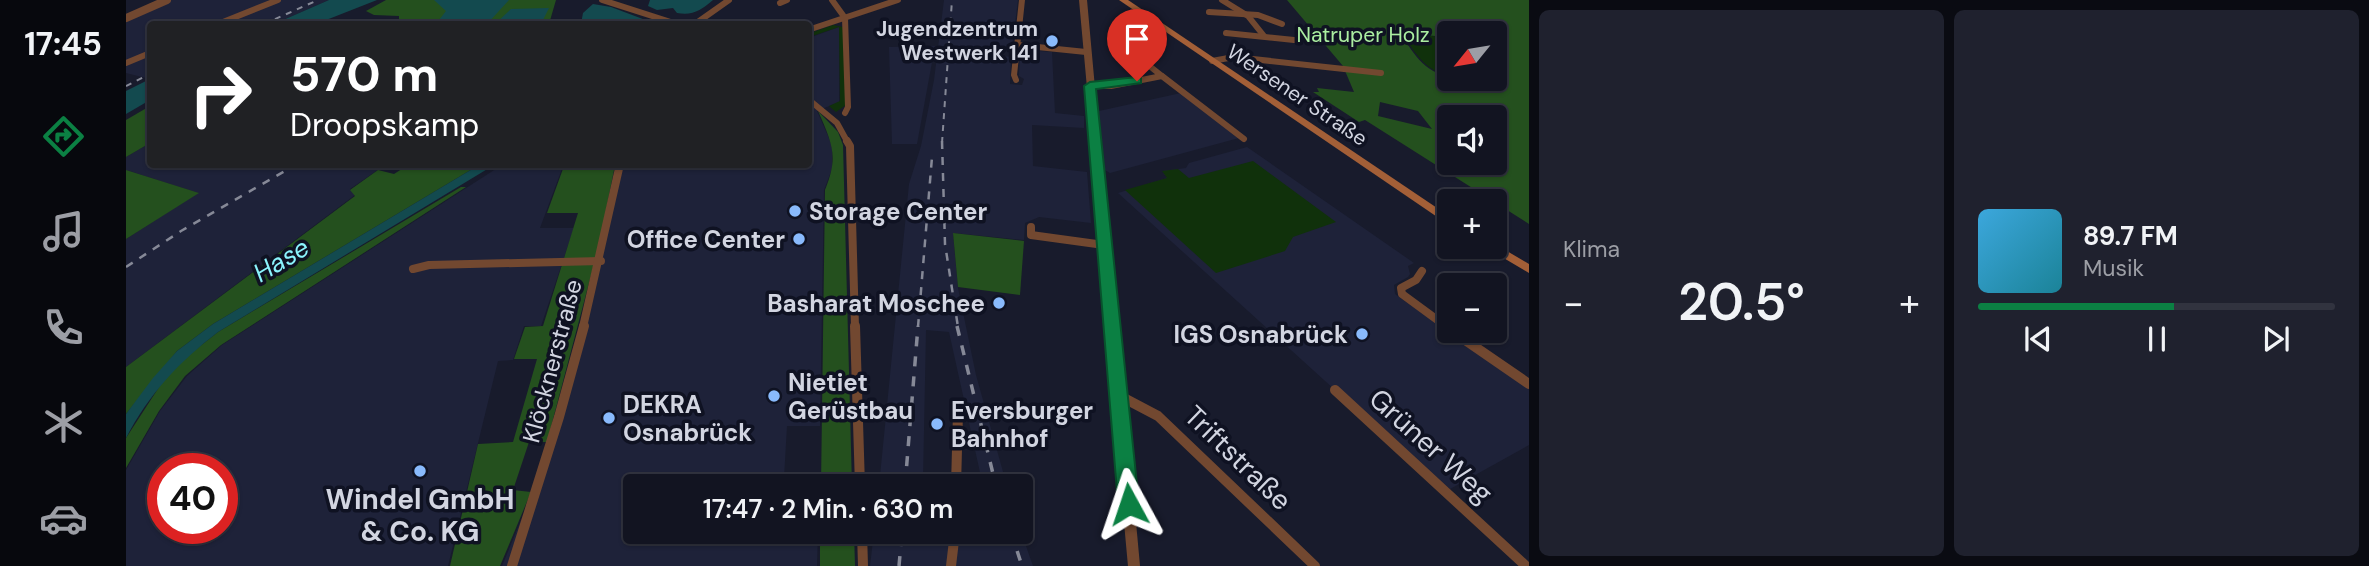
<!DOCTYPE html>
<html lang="de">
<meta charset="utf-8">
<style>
:root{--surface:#121421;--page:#1f212e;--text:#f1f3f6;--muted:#9c9ea5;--line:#31333f;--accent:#0b8043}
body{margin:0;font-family:"DM Sans",sans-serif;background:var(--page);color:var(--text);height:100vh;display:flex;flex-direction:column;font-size:26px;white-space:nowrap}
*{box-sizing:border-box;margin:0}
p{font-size:23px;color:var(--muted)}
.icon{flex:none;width:38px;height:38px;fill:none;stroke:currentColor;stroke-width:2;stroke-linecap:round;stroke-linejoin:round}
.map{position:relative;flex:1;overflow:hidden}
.panel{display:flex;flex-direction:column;gap:10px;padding:10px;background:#0a0b12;width:840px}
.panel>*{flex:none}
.guide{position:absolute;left:21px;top:21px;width:665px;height:147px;border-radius:7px;box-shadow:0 2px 5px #0004,0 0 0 2px var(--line);background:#202124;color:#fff;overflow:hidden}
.needle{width:46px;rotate:240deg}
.controls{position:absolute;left:1311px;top:21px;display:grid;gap:14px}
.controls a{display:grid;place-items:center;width:70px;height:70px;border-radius:7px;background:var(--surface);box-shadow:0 2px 5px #0004,0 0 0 2px var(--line);font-size:35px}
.speed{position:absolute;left:21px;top:453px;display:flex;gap:14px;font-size:35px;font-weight:700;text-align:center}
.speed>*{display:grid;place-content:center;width:91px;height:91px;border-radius:50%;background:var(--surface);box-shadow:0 2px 5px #0004,0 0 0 2px var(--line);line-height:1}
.speed .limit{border:10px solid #d22;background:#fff;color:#111}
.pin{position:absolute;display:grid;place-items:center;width:60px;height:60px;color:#fff;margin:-72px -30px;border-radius:50% 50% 50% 0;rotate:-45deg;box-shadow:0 0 7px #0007}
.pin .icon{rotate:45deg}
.me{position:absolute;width:77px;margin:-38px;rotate:355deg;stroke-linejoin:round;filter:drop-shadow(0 0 5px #0008)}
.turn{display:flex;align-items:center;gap:24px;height:147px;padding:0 28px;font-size:32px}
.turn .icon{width:91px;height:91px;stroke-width:2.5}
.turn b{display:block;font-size:49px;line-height:60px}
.big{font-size:52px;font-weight:600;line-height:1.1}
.panel .card{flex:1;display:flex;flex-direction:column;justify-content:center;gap:10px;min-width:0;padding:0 24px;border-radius:10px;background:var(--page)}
.song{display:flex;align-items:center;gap:21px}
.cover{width:84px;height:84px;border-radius:10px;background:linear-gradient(135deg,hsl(200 70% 55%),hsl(190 70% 35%))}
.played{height:7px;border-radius:4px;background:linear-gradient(90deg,var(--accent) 55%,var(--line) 55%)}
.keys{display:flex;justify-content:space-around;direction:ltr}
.heat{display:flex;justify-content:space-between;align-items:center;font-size:38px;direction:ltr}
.panel .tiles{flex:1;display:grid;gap:10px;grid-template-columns:repeat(2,1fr)}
.trip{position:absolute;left:497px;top:474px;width:410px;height:70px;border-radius:7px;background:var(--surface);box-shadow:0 2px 5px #0004,0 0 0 2px var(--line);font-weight:600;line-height:70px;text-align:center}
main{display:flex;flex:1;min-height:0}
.tab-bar{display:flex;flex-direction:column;width:126px;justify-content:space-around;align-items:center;background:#07080d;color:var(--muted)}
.tab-bar .icon{width:49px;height:49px}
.tab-bar .active{color:var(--accent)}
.tab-bar b{font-size:32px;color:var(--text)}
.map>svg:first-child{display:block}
</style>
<main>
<nav class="tab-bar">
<b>17:45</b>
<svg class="icon active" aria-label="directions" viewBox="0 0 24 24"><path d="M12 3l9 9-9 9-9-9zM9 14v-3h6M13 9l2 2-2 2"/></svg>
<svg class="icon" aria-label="music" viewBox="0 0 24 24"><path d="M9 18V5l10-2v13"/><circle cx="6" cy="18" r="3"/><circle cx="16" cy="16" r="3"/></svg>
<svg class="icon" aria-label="phone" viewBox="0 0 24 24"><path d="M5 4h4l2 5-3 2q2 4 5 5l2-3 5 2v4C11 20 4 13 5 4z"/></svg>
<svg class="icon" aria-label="climate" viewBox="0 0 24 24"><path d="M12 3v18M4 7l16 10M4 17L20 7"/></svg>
<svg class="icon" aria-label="car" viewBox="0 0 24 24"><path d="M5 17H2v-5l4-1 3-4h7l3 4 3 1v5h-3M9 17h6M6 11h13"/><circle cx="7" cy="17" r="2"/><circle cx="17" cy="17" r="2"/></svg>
</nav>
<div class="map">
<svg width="1403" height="566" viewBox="0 0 1403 566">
<rect width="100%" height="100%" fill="#181b2c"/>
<g fill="#1e2239" fill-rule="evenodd">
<polygon points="46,0 203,0 148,24 24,24 24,79 0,73 0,20"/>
<polygon points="818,0 892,0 886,47 859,47 859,54 885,57 884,84 896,85 898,79 893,76 894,52 898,50 926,52 929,113 958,116 958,128 906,125 907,166 961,172 965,223 913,217 899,223 898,240 827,233 832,288 850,375 881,486 857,486 823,332 800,330 797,480 791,480 831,486 753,486 783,184 795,146 808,80"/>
<polygon points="713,27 713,102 691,111 706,145 706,169 698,190 694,426 661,426 658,478 693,480 693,486 509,486 509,532 692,532 691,566 376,566 407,491 422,442 475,245 490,165 682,164 683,38"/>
<polygon points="809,46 791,144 766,144 763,47"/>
<polygon points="1055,93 1113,138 984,173 979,170 973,111"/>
<polygon points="24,143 24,164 84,165 96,169 107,164 259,165 224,189 229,195 0,367 0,239 72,193 0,170 0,157"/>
<polygon points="1121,147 1288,263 1282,266 1284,274 1282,277 1268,285 1269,294 1403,389 1403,445 1324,489 1209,390 992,193 1041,178 1036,171 1060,168 1063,163"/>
<path d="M376,165h80l-19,1 -23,62h34l-33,98h-17l-11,34 -15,1 -50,205h-322v-96l34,-59 27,-35 35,-31zM37,469h59v59h-59z"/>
<polygon points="894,529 907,566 744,566 748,532 894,532"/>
</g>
<g fill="#10310b">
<polygon points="707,25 717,27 720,105 710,112 703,106 714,101 713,27 683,37 682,34"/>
<path d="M1275,31l44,7 4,5v32c-24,-3 -36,-25 -48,-44z"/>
<polygon points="1127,161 1210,222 1167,237 1159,251 1090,273 999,190 1041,178 1036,171 1052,169 1063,178"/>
</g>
<g fill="#24501e" fill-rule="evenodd">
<polygon points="260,0 430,0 423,24 273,24 273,16 248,15 240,11"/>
<path d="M1161,0h242v224l-164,-104 -6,2 -46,-30h6l-2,-4 37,4 -11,-26zM1273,31l50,7v-5h45v46h-5l1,2 -41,-2v-3c-25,-3 -37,-25 -50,-45zM1254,102l38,9 14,18 -54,-13zM1323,117h45v46h-45z"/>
<polygon points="24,106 24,143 0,157 0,120"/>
<path d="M692,111l20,21 5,13 9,341h-31l4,-296c14,-34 7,-47 -7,-79z"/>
<polygon points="282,165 353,165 87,324 51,351 0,414 0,367 229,196 224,190 252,170 268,174"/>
<polygon points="489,165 473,245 421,442 403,442 387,490 405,492 374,566 324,566 352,444 387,442 411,359 388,359 399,327 417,326 452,213 421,213 438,166"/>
<polygon points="0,170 73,193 0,239"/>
<polygon points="335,187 340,187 95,345 59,376 33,411 0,468 0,438 37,381 59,358 92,332"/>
<polygon points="827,233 898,241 894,295 832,287"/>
<polygon points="694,532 728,532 729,566 694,566"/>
</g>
<g fill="#134a4f">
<polygon points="203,0 251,0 190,24 148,24"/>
<polygon points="308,0 383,0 361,24 310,24 320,11"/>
<path d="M524,0h63c-12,10 -20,16 -36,13l-4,-5 -16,2 -9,-4z"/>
<polygon points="467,4 485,7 530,24 455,24 457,13"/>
<polygon points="423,8 415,24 369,24 385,9"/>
<polygon points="24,79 24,100 0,114 0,91"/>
<path d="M353,165h15l-276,167c-39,30 -69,62 -92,106v-24l27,-36 24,-27 36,-27z"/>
</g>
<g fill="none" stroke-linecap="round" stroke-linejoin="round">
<g stroke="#724830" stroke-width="6">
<polyline points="476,0 551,24"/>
<polyline points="706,0 719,18 722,107 719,113"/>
<polyline points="1096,0 1122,16 1138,36"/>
<polyline points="654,3 661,0"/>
<polyline points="1083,12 1132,15 1156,24"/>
<polyline points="92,24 152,0"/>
<polyline points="569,24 603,0"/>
<polyline points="682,30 772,0"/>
<polyline points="1100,33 1168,40"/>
<polyline points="892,45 960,52"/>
<polyline points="1086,61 1108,57 1255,73"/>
<polyline points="0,63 24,53"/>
<polyline points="1036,76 1118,139"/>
<polyline points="890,80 888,75 896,0"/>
<polyline points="964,86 985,86 1036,76 1016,60"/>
<polyline points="682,99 711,123 722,143"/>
</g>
<g stroke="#724830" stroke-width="8">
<polyline points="721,141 724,146 729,327"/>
<polyline points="905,227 905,235 978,245"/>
<polyline points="287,269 303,265 475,261"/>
<polyline points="1296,271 1290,280 1275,288 1276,294 1321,327"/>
<polyline points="457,327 494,164"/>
</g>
<g stroke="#724830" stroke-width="10">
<polyline points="729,326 734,486"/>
<polyline points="1319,326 1323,329"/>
<polyline points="1326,331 1403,384"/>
<polyline points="1209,390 1400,566"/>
<polyline points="994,396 1032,416 1189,566"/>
<polyline points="830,486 832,412"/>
<polyline points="736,532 737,566"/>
<polyline points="386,566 433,417 458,326"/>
<polyline points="825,566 829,532"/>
</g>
<g stroke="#724830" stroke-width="8">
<polyline points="957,0 970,143"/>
<polyline points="0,18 41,0"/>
</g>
<polyline stroke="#724830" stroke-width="10" points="970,141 987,327"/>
<polyline stroke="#724830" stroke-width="12" points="986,326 1008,566"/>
<g fill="#a35f37" fill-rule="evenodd">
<polygon points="993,0 1002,0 1323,216 1323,225"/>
<polygon points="1369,244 1403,264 1403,273 1359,247 1368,247"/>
</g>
<g stroke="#868997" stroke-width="2" stroke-dasharray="6 6" stroke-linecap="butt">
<polyline points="138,24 192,0"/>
<polyline points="0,86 24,74"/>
<polyline points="816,143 826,0"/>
</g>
<g stroke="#868997" stroke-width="2.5" stroke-dasharray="8 8" stroke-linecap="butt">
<polyline points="816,141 819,244 832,327"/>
<polyline points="0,267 55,231 171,164"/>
<polyline points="792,327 806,157"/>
</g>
<g stroke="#868997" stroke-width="3.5" stroke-dasharray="10 10" stroke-linecap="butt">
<polyline points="831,326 870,486"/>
<polyline points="779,486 792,326"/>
<polyline points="885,532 896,566"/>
<polyline points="773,566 776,532"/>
</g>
</g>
<polygon fill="#0b8043" stroke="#07532c" stroke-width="2" points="1011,77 1015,78 1015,83 970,89 1013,504 1010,510 1003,513 995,510 992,504 958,86 964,82"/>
<g fill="#89bafc" stroke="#0f1222" stroke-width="2.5">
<circle cx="926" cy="41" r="7"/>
<circle cx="669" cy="211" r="7"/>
<circle cx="673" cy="239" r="7"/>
<circle cx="873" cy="303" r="7"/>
<circle cx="1236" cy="334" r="7"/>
<circle cx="648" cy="396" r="7"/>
<circle cx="483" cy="418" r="7"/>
<circle cx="811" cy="424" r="7"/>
<circle cx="294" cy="471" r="7"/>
</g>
<g text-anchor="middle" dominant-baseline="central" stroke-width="7" stroke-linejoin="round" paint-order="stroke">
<g font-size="21" font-weight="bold" fill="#d2d5e1" stroke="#0f1222" text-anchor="end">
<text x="912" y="29">Jugendzentrum<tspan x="912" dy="24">Westwerk 141</tspan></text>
</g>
<g font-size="21" fill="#abeea1" stroke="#0f1222">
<text x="1237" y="35">Natruper Holz</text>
</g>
<g font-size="21" fill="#d2d5e1" stroke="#0f1222">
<text transform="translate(1171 95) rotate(34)">Wersener Straße</text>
</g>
<g font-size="24" font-weight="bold" fill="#d2d5e1" stroke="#0f1222" text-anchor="start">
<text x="683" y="211">Storage Center</text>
<text x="659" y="239" text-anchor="end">Office Center</text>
<text x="859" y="303" text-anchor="end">Basharat Moschee</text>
<text x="1222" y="334" text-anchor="end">IGS Osnabrück</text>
<text x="662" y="382">Nietiet<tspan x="662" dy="28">Gerüstbau</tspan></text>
<text x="497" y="404">DEKRA<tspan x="497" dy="28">Osnabrück</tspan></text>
<text x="825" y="410">Eversburger<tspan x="825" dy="28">Bahnhof</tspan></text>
</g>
<g font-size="24" fill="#d2d5e1" stroke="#0f1222">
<text transform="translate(426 361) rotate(-75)">Klöcknerstraße</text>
</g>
<g font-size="26" font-style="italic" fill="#8bf4fd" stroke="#0f1222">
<text transform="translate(155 260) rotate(-31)">Hase</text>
</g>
<g font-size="28" fill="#d2d5e1" stroke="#0f1222">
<text transform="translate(1305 446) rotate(42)">Grüner Weg</text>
<text transform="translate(1112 458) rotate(44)">Triftstraße</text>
</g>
<g font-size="28" font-weight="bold" fill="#d2d5e1" stroke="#0f1222">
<text x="294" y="499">Windel GmbH<tspan x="294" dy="32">&amp; Co. KG</tspan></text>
</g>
</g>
</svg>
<div class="controls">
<a><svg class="needle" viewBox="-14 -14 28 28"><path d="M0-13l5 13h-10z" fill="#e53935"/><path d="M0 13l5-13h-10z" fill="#9c9ea5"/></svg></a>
<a><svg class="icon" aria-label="sound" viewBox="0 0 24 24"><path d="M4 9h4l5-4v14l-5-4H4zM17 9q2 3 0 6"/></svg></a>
<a>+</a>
<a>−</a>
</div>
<div class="speed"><div class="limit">40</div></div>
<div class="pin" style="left:1011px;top:81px;background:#d93025"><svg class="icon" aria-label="arrive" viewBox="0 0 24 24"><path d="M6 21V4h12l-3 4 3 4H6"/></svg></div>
<svg class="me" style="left:1003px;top:504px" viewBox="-20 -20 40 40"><path d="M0-17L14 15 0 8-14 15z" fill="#0b8043" stroke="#fff" stroke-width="4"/></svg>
<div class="trip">17:47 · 2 Min. · 630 m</div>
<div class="guide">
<div class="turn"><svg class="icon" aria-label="right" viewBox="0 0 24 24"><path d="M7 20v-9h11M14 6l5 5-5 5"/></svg><div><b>570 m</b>Droopskamp</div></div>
</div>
</div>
<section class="panel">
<div class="tiles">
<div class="card"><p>Klima</p>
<div class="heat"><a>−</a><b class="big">20.5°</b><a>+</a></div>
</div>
<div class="card">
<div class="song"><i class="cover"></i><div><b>89.7 FM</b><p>Musik</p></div></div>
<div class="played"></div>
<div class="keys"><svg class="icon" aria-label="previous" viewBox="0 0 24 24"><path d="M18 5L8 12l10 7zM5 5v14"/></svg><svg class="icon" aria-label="pause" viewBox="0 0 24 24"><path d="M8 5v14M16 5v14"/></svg><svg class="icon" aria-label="next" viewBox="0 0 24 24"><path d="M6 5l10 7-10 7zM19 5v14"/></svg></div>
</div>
</div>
</section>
</main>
